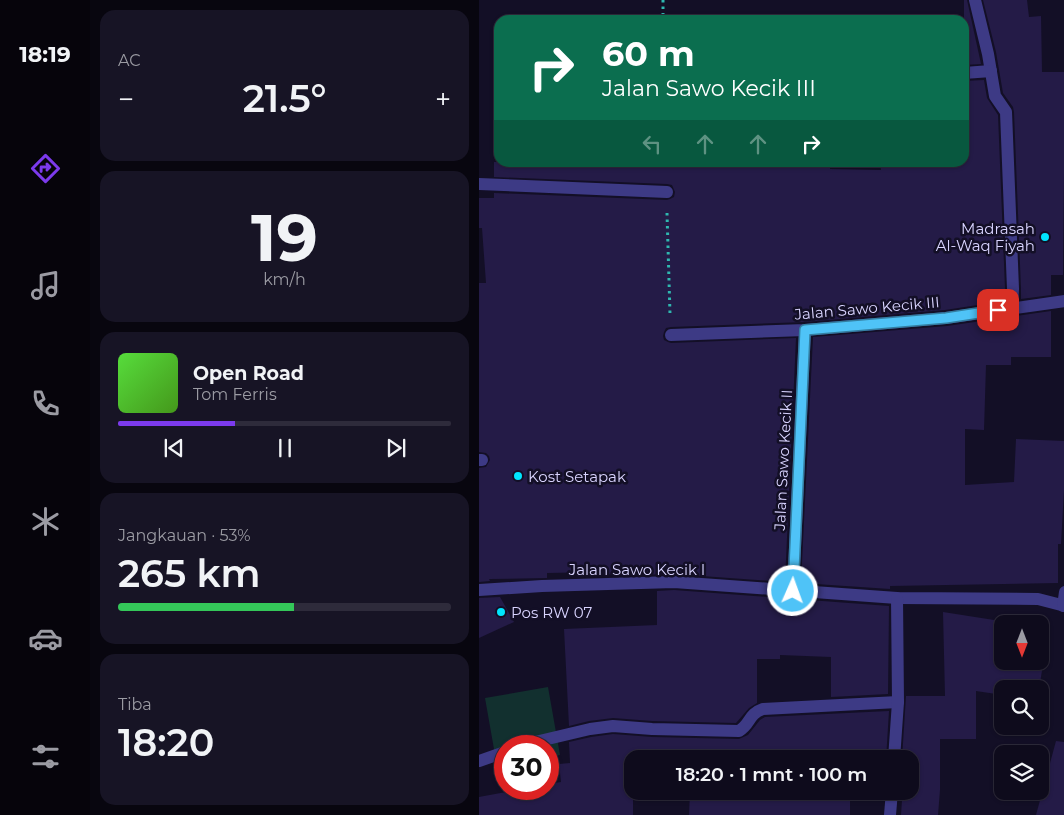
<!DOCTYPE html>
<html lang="id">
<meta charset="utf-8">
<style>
:root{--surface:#0e0b1c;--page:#171425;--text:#f1f3f6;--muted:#9b9ba3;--line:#2e2b3b;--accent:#7c3aed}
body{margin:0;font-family:Montserrat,sans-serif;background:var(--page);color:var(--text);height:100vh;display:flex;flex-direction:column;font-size:19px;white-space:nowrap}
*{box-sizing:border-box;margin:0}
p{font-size:16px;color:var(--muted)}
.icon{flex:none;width:28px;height:28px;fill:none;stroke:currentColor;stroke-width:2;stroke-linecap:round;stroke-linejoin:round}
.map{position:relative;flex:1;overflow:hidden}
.drawer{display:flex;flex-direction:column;gap:10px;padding:10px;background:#08060f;width:389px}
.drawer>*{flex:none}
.guide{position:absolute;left:15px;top:15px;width:475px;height:152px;border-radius:15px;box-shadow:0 1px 4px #0004,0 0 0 1px var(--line);background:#0b6e4f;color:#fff;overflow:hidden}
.needle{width:32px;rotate:180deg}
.fabs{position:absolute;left:515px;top:615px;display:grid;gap:10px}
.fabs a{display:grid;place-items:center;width:55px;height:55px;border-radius:10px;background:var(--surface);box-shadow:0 1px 4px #0004,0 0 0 1px var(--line);font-size:25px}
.speed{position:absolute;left:15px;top:735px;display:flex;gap:10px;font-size:25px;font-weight:700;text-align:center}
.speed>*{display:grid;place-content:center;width:65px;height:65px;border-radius:50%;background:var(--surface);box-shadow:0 1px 4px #0004,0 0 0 1px var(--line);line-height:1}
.speed .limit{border:8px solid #d22;background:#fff;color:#111}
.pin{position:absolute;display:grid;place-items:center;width:42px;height:42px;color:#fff;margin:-21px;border-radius:10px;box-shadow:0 2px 8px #0006}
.me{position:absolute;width:55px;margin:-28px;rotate:2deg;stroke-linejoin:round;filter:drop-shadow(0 0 4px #0008)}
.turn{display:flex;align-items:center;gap:18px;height:105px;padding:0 25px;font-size:22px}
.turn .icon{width:65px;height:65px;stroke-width:2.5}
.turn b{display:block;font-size:35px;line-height:42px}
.lanes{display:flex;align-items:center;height:48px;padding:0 25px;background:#0003;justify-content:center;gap:25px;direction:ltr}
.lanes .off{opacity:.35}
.big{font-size:38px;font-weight:600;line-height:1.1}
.drawer .tile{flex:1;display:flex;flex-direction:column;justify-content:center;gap:8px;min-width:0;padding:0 18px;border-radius:15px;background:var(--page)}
.drawer .dial{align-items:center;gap:0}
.dial b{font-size:65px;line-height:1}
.song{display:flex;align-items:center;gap:15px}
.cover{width:60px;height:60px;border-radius:8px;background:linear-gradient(135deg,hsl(110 70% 55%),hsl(100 70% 35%))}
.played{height:5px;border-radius:2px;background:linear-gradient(90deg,var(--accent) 35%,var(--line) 35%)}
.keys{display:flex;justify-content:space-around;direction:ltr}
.heat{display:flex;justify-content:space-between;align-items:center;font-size:28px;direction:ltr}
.charge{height:8px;border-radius:4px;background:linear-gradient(90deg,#34c759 53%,var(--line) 0)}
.trip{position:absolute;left:145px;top:750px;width:295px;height:50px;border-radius:15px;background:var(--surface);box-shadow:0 1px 4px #0004,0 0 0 1px var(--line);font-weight:600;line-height:50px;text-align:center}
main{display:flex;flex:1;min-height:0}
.menu{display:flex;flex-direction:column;width:90px;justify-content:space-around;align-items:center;background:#06040b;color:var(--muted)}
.menu .icon{width:35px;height:35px}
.menu .on{color:var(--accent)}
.menu b{font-size:22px;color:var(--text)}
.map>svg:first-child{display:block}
</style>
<main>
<nav class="menu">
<b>18:19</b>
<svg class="icon on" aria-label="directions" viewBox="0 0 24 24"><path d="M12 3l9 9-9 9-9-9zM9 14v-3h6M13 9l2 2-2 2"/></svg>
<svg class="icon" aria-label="music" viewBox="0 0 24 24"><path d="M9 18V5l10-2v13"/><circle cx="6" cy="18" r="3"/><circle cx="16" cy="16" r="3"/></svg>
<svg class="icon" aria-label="phone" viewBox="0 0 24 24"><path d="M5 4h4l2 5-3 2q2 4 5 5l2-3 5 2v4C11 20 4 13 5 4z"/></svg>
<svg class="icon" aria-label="climate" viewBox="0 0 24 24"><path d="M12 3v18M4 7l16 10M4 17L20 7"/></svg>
<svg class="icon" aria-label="car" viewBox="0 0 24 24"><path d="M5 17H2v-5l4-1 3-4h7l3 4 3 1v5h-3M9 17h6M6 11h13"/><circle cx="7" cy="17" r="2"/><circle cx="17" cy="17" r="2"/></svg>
<svg class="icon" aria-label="filters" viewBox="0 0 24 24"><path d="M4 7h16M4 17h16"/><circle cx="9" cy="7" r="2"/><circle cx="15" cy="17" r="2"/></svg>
</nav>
<section class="drawer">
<div class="tile"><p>AC</p>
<div class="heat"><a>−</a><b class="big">21.5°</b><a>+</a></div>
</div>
<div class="tile dial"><b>19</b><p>km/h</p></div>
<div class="tile">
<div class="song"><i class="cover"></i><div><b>Open Road</b><p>Tom Ferris</p></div></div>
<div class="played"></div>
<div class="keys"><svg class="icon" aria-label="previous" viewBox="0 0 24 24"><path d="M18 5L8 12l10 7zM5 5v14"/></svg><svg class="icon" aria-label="pause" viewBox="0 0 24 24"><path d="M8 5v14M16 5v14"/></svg><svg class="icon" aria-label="next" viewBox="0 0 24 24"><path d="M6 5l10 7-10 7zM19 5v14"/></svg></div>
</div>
<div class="tile"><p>Jangkauan · 53%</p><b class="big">265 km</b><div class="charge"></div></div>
<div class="tile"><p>Tiba</p><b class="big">18:20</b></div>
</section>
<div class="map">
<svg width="586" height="815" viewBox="0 0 586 815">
<rect width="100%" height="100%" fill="#130f26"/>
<polygon fill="#12302f" points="69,687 81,755 69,757 69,746 26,746 26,764 18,766 6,698"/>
<g fill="#241b47">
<polygon points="485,0 488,0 502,64 485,65"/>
<polygon points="504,0 548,0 550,17 562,16 563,72 586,72 584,275 572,275 572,295 542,299 542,289 535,112 534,107 524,93 517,52"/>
<polygon points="505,80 508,98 519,115 526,289 525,301 466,310 326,322 192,327 187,328 185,332 184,336 185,340 189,342 192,343 317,338 306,582 195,574 150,575 118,574 118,572 68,573 68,578 10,579 11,581 0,582 0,468 7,467 11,460 10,456 7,453 0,452 0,283 7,283 3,228 0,228 0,198 15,198 15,193 188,200 191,199 195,197 196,192 193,185 188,184 15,177 15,162 351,162 351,169 402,170 401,162 485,162 485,81"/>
<polygon points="572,311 572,357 532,357 532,365 507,365 505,430 486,429 486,485 535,482 537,439 586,441 586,472 582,544 579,544 579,583 411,586 411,589 322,583 334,337 468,326"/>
<polygon points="195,590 410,606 409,694 352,697 352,657 301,655 301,659 278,659 278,703 270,708 257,723 173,721 134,718 110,721 90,726 85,629 178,625 178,591"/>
<polygon points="21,597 35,622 0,638 0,598"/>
<polygon points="464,612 541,624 524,624 524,661 561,661 561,627 570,628 560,689 524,689 524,695 497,691 497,739 461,739 461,790 459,815 422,815 423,800 420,800 421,791 431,791 431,759 423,759 427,696 466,696"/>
<polygon points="410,711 407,759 154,759 154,815 0,815 0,797 44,789 69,789 69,784 82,782 80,764 91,763 90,742 112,737 134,734 173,737 260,739 269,735 281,720 286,717"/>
<polygon points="577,741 586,742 586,815 557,815"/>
<polygon points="211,791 405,791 404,799 371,799 371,815 210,815"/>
</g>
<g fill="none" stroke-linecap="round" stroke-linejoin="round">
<g stroke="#2fb8b0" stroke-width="3" stroke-dasharray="2.5 4" stroke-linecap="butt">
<polyline points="184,0 184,20"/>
<polyline points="188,213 191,314"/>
</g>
<g stroke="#3d3a85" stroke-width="12">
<polyline points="496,0 509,54 516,96 527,112 534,289 533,308"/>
<polyline points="485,73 512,71"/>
<polyline points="0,184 188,192"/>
<polyline points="192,335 326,330 467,318 586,301"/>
<polyline points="0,460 3,460"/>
<polyline points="0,590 63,586 195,582 418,598 559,599 586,606"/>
<polyline points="314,591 326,330"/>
<polyline points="584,606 586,592"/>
<path d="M45,746l11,-4 55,-13 23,-3 39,3 87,2c12,-7 9,-17 24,-22l135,-7"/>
<polyline points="415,759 419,702 418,598"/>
<polyline points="0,761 26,752"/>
<polyline points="411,815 413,791"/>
</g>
</g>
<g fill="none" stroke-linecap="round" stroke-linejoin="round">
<g stroke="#337fa1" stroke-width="12">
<polyline id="route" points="314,591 326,330 467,318 519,310"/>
</g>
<use href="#route" stroke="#4fc3f7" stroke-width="9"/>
</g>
<g fill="#00e5ff" stroke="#130f26" stroke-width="2">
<circle cx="566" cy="237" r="5"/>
<circle cx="39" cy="476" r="5"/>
<circle cx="22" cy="612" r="5"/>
</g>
<g text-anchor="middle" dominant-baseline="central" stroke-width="5" stroke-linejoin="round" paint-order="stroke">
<g font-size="15" fill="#d9d4ff" stroke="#130f26" text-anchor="start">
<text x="556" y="228" text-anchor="end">Madrasah<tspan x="556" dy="17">Al-Waq Fiyah</tspan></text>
<text x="49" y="476">Kost Setapak</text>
<text x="32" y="612">Pos RW 07</text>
</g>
<g font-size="15" fill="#d9d4ff" stroke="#130f26">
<text transform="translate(388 308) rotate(-5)">Jalan Sawo Kecik III</text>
<text transform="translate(304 460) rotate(-87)">Jalan Sawo Kecik II</text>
<text x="158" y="569">Jalan Sawo Kecik I</text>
</g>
</g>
</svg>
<div class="fabs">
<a><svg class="needle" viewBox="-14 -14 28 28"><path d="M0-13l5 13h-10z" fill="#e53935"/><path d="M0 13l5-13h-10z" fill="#9b9ba3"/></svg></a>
<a><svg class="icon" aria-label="search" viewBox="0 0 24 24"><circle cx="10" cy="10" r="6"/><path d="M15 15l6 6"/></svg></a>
<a><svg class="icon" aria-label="layers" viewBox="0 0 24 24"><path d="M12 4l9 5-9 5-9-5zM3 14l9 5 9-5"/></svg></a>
</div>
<div class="speed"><div class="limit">30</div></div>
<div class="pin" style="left:519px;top:310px;background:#d93025"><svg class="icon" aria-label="arrive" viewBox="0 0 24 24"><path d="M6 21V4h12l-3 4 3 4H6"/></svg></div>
<svg class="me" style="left:314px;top:591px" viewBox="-20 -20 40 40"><circle r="17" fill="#4fc3f7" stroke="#fff" stroke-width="3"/><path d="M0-11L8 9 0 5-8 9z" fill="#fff"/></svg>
<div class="trip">18:20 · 1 mnt · 100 m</div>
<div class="guide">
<div class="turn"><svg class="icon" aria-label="right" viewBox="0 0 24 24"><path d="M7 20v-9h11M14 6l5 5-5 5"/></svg><div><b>60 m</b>Jalan Sawo Kecik III</div></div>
<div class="lanes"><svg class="icon off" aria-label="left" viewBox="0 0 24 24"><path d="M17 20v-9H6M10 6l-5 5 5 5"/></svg><svg class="icon off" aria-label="ahead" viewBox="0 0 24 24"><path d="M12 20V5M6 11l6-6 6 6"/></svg><svg class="icon off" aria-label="ahead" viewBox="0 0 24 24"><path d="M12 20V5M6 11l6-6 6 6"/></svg><svg class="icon" aria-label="right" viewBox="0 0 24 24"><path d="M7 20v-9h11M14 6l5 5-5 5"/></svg></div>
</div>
</div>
</main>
